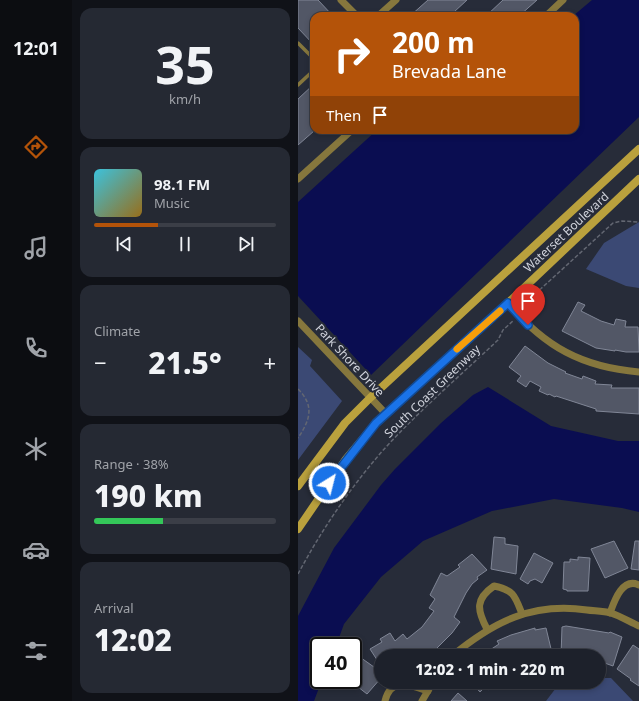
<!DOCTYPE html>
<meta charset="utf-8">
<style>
:root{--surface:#1d212b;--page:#252933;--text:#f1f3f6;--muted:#a0a3a9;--line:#3b3e47;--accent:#b45309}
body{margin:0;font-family:"Noto Sans",sans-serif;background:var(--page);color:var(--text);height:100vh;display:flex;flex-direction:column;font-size:15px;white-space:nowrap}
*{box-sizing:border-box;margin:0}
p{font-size:13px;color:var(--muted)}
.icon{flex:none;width:22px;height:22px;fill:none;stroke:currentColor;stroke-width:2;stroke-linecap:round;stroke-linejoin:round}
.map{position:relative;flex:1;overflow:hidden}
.sheet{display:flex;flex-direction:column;gap:8px;padding:8px;background:#101218;width:226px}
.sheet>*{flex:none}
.hud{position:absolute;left:12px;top:12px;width:269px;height:122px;border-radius:12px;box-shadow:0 2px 6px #0003,0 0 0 1px var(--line);background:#b45309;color:#fff;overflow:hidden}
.speed{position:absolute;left:12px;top:637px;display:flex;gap:8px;font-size:20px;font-weight:700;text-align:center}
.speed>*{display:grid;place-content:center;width:52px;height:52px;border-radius:50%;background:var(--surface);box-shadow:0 2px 6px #0003,0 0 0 1px var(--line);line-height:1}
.speed .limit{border:2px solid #111;border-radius:6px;background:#fff;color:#111}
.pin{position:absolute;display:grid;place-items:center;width:34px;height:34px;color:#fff;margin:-41px -17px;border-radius:50% 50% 50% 0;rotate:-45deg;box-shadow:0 0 4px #0007}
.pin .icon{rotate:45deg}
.me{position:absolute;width:44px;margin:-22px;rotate:36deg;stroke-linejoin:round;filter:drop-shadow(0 0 3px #0008)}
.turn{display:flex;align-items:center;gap:14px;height:84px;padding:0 16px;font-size:18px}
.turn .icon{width:52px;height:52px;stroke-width:2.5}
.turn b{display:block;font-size:28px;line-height:34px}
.then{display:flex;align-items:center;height:38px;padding:0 16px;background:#0003;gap:8px;font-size:15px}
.big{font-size:30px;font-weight:800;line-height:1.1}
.sheet .card{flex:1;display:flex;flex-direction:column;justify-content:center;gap:6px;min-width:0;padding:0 14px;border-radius:12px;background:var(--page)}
.sheet .dial{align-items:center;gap:0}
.dial b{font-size:52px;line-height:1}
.song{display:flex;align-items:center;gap:12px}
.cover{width:48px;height:48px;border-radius:6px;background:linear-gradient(135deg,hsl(190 70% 55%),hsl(40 70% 35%))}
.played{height:4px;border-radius:2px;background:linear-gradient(90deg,var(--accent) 35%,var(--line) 35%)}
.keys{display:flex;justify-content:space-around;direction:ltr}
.heat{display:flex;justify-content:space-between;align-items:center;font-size:22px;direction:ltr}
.charge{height:6px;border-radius:3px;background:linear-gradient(90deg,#34c759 38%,var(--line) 0)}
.trip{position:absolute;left:76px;top:649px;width:232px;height:40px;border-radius:20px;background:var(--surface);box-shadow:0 2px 6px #0003,0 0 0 1px var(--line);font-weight:800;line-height:40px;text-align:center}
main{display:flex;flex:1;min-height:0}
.dock{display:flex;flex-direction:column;width:72px;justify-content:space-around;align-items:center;background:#0c0d11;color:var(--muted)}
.dock .icon{width:28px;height:28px}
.dock .selected{color:var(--accent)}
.dock b{font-size:18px;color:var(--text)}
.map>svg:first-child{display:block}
</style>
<main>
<nav class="dock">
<b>12:01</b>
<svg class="icon selected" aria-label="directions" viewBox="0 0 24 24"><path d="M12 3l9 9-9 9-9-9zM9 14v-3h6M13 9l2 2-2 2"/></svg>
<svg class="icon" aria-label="music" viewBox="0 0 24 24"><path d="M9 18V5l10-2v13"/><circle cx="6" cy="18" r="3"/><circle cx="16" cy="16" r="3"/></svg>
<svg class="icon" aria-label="phone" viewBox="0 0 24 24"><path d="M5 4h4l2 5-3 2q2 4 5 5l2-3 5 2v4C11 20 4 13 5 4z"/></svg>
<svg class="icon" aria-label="climate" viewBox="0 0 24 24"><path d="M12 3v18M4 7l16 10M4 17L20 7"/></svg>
<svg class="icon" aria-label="car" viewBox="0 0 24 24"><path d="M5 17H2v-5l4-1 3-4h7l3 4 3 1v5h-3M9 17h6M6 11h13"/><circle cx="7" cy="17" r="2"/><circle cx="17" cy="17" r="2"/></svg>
<svg class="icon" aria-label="filters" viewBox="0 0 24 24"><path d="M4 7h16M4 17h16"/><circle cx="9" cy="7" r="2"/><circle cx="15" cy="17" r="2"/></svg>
</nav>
<section class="sheet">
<div class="card dial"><b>35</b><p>km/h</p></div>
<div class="card">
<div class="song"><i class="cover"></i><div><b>98.1 FM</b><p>Music</p></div></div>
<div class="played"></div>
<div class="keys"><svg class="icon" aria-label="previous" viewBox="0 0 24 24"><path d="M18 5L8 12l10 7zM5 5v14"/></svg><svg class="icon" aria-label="pause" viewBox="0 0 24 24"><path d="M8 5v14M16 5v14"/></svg><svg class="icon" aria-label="next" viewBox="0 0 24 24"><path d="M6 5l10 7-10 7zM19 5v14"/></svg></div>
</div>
<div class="card"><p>Climate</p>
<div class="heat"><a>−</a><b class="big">21.5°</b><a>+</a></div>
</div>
<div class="card"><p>Range · 38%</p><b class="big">190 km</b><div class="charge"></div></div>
<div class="card"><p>Arrival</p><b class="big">12:02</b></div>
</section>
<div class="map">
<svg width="341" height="701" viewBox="0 0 341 701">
<rect width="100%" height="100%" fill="#272c39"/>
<g fill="#3b4974">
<polygon points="341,222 341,288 328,286 288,269 306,243"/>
<polygon points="0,347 14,360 12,366 44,401 0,460"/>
<polygon points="301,678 313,678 335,701 248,701 261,684 270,682 301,682"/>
</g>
<g fill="#0a0d51">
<polygon points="294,0 341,0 341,117 73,375 0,296 0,202 79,130 277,130 277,16 275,16"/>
<polygon points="190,387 253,426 320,441 341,441 341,512 324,508 256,499 194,511 125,541 83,577 46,624 38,646 21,646 21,680 24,680 16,701 0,701 0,616 36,548 83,485 97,469 143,423 175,395"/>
</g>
<g fill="#525766" stroke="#808696">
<polygon points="0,0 20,0 35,16 16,16 16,45 0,28"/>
<polygon points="130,0 169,0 156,12 160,16 112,16"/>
<polygon points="205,0 239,0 221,16 188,16"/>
<polygon points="16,84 16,131 0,145 0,99"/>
<polygon points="280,302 287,305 283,311 303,321 316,325 318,319 328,321 327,327 340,327 341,352 328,352 317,350 317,351 298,348 264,331"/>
<polygon points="227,346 250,363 268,372 267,373 284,379 285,376 298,381 297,384 314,385 313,388 341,388 341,414 298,411 298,409 258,396 257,397 251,394 250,395 241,391 243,387 232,381 228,387 219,381 223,376 211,367"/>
<polygon points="196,537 207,538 207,544 220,546 218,574 193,569"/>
<polygon points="316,541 330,568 307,578 293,549"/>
<polygon points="337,541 341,541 341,570 333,569"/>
<polygon points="236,553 255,563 244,583 237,579 232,581 230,584 222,579"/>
<polygon points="174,554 189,570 179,577 180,579 174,584 168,593 156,617 162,622 154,633 131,656 83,656 83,666 72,649 84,642 82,639 92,633 97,641 105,634 109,639 124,627 136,611 131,608 137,599 132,595 143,573 149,576 162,567 160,565"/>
<polygon points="280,557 292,558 290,591 269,591 269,590 265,589 266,562 272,562 272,559 280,560"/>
<polygon points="268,626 311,633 312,632 324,637 315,666 301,661 301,656 271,654 271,656 263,656 264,627"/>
<polygon points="237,628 237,630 248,628 254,653 242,656 195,656 192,650 201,644 199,641 213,635"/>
<polygon points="335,645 341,649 341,686 332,680 333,679 319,669"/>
<polygon points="59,655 83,672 83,678 69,694 55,683 55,661"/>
<polygon points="173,682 199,682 190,690 187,687 182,692"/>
<polygon points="160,693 169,701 153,701"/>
</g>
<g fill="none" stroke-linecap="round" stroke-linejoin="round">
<g stroke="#636772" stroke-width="1.5" stroke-dasharray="4 2" stroke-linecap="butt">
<polyline points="227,309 236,295 315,223 324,221 341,222"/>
<path d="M0,389c17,17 12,31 0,49"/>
<path d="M0,574c24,-45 54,-89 88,-127 35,-38 75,-72 112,-107l5,-10 11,-10"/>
</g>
<g stroke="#86773d" stroke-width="3.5">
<polyline points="0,43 16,59"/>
<polyline points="0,85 16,70"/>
</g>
<g stroke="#86773d" stroke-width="7">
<polyline points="43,0 59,16"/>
<polyline points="80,16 98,0"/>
<polyline points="248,16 265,0"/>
<polyline points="0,179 54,130"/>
<path d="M210,303c37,44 74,64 131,69"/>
<polyline points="0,321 88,414"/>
<path d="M312,613c4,-11 12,-36 29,-28"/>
<path d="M189,629c-10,-19 -12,-30 7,-43 20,4 21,10 28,28"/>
<path d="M154,656c41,-34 80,-54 135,-46 7,1 16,1 24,3 9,3 19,9 28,13"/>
<path d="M87,701c6,-25 26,-16 43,-10"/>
<polyline points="124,701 135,682"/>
</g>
<g stroke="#baa13d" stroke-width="8">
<polyline points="0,486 47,423 72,398 341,149"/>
<polyline points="0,529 48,459 78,423 210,303 341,179"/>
</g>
</g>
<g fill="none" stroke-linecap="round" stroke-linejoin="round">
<g stroke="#114b97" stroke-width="10">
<polyline id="route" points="31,483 78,423 210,303 230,325"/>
</g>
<use href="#route" stroke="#1a73e8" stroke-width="7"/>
<polyline stroke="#f59e0b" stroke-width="7" points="159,349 202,311"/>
</g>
<g text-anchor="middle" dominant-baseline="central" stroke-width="4" stroke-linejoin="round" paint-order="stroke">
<g font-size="12" fill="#d0d3dc" stroke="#272c39">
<text transform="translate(268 232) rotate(-43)">Waterset Boulevard</text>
<text transform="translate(52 360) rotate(47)">Park Shore Drive</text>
<text transform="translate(134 391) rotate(-44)">South Coast Greenway</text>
</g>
</g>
</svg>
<div class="speed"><div class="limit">40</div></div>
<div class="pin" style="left:230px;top:325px;background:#d93025"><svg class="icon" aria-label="arrive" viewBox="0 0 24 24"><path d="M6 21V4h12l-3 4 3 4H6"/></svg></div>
<svg class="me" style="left:31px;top:483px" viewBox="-20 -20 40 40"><circle r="17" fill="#1a73e8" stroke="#fff" stroke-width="3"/><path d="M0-11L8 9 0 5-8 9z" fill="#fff"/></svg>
<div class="trip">12:02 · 1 min · 220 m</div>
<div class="hud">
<div class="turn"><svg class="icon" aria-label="right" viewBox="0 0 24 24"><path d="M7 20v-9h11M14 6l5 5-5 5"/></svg><div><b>200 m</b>Brevada Lane</div></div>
<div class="then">Then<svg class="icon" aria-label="arrive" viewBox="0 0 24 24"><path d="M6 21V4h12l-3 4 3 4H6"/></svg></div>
</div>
</div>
</main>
